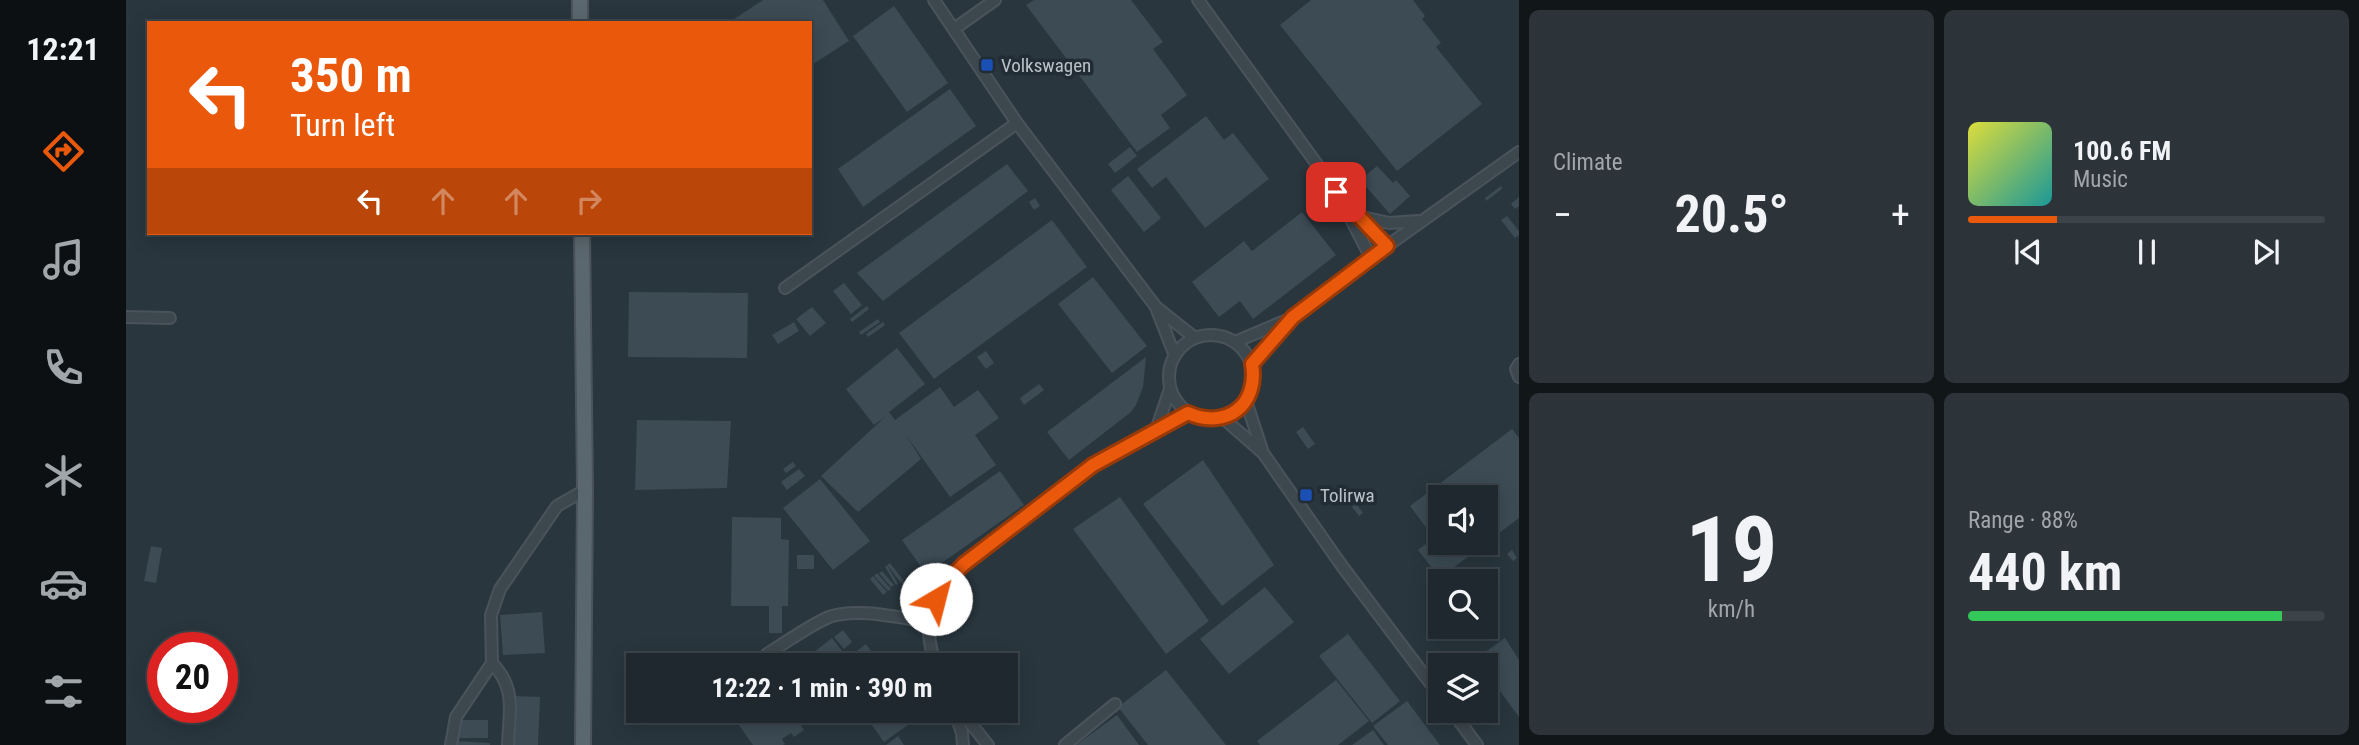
<!DOCTYPE html>
<meta charset="utf-8">
<style>
:root{--surface:#1f282e;--page:#2c343a;--text:#f1f3f6;--muted:#a1a6aa;--line:#3c444a;--accent:#ea580c}
body{margin:0;font-family:"Roboto Condensed",sans-serif;background:var(--page);color:var(--text);height:100vh;display:flex;flex-direction:column;font-size:26px;white-space:nowrap}
*{box-sizing:border-box;margin:0}
p{font-size:23px;color:var(--muted)}
.icon{flex:none;width:38px;height:38px;fill:none;stroke:currentColor;stroke-width:2;stroke-linecap:round;stroke-linejoin:round}
.map{position:relative;flex:1;overflow:hidden}
.details{display:flex;flex-direction:column;gap:10px;padding:10px;background:#111619;width:840px}
.details>*{flex:none}
.hud{position:absolute;left:21px;top:21px;width:665px;height:214px;border-radius:0px;box-shadow:0 4px 18px #0003,0 0 0 2px var(--line);background:#ea580c;color:#fff;overflow:hidden}
.fabs{position:absolute;left:1302px;top:485px;display:grid;gap:14px}
.fabs a{display:grid;place-items:center;width:70px;height:70px;border-radius:0px;background:var(--surface);box-shadow:0 4px 18px #0003,0 0 0 2px var(--line);font-size:35px}
.speed{position:absolute;left:21px;top:632px;display:flex;gap:14px;font-size:35px;font-weight:700;text-align:center}
.speed>*{display:grid;place-content:center;width:91px;height:91px;border-radius:50%;background:var(--surface);box-shadow:0 4px 18px #0003,0 0 0 2px var(--line);line-height:1}
.speed .limit{border:10px solid #d22;background:#fff;color:#111}
.pin{position:absolute;display:grid;place-items:center;width:60px;height:60px;color:#fff;margin:-30px;border-radius:14px;box-shadow:0 4px 10px #0006}
.me{position:absolute;width:77px;margin:-38px;rotate:37deg;stroke-linejoin:round;filter:drop-shadow(0 0 5px #0008)}
.turn{display:flex;align-items:center;gap:24px;height:147px;padding:0 28px;font-size:32px}
.turn .icon{width:91px;height:91px;stroke-width:2.5}
.turn b{display:block;font-size:49px;line-height:60px}
.lanes{display:flex;align-items:center;height:66px;padding:0 28px;background:#0003;justify-content:center;gap:35px;direction:ltr}
.lanes .off{opacity:.35}
.big{font-size:52px;font-weight:700;line-height:1.1}
.details .widget{flex:1;display:flex;flex-direction:column;justify-content:center;gap:10px;min-width:0;padding:0 24px;border-radius:10px;background:var(--page)}
.details .dial{align-items:center;gap:0}
.dial b{font-size:91px;line-height:1}
.song{display:flex;align-items:center;gap:21px}
.cover{width:84px;height:84px;border-radius:10px;background:linear-gradient(135deg,hsl(60 70% 55%),hsl(180 70% 35%))}
.played{height:7px;border-radius:4px;background:linear-gradient(90deg,var(--accent) 25%,var(--line) 25%)}
.keys{display:flex;justify-content:space-around;direction:ltr}
.heat{display:flex;justify-content:space-between;align-items:center;font-size:38px;direction:ltr}
.charge{height:10px;border-radius:5px;background:linear-gradient(90deg,#34c759 88%,var(--line) 0)}
.details .tiles{flex:1;display:grid;gap:10px;grid-template-columns:repeat(2,1fr)}
.trip{position:absolute;left:500px;top:653px;width:392px;height:70px;border-radius:0px;background:var(--surface);box-shadow:0 4px 18px #0003,0 0 0 2px var(--line);font-weight:700;line-height:70px;text-align:center}
main{display:flex;flex:1;min-height:0}
.menu{display:flex;flex-direction:column;width:126px;justify-content:space-around;align-items:center;background:#0c1012;color:var(--muted)}
.menu .icon{width:49px;height:49px}
.menu .on{color:var(--accent)}
.menu b{font-size:32px;color:var(--text)}
.map>svg:first-child{display:block}
</style>
<main>
<nav class="menu">
<b>12:21</b>
<svg class="icon on" aria-label="directions" viewBox="0 0 24 24"><path d="M12 3l9 9-9 9-9-9zM9 14v-3h6M13 9l2 2-2 2"/></svg>
<svg class="icon" aria-label="music" viewBox="0 0 24 24"><path d="M9 18V5l10-2v13"/><circle cx="6" cy="18" r="3"/><circle cx="16" cy="16" r="3"/></svg>
<svg class="icon" aria-label="phone" viewBox="0 0 24 24"><path d="M5 4h4l2 5-3 2q2 4 5 5l2-3 5 2v4C11 20 4 13 5 4z"/></svg>
<svg class="icon" aria-label="climate" viewBox="0 0 24 24"><path d="M12 3v18M4 7l16 10M4 17L20 7"/></svg>
<svg class="icon" aria-label="car" viewBox="0 0 24 24"><path d="M5 17H2v-5l4-1 3-4h7l3 4 3 1v5h-3M9 17h6M6 11h13"/><circle cx="7" cy="17" r="2"/><circle cx="17" cy="17" r="2"/></svg>
<svg class="icon" aria-label="filters" viewBox="0 0 24 24"><path d="M4 7h16M4 17h16"/><circle cx="9" cy="7" r="2"/><circle cx="15" cy="17" r="2"/></svg>
</nav>
<div class="map">
<svg width="1393" height="745" viewBox="0 0 1393 745">
<rect width="100%" height="100%" fill="#29363e"/>
<g fill="#3c4b54" fill-rule="evenodd">
<polygon points="637,0 697,0 723,41 684,66 684,23 602,23"/>
<polygon points="908,0 1005,0 1037,42 1027,49 1061,95 1035,115 1044,128 1011,152 900,5"/>
<polygon points="1185,0 1287,0 1299,16 1296,19 1315,43 1310,47 1356,104 1271,171 1154,25"/>
<polygon points="768,6 822,83 781,112 727,36"/>
<polygon points="824,89 850,126 737,207 712,169"/>
<polygon points="1080,116 1098,140 1107,133 1143,179 1079,228 1040,177 1026,188 1011,169"/>
<polygon points="1004,147 1011,156 989,173 982,164"/>
<polygon points="881,164 902,191 757,301 731,273"/>
<polygon points="1251,166 1267,183 1270,180 1284,196 1264,214 1234,180"/>
<polygon points="1002,176 1035,218 1018,232 985,190"/>
<polygon points="1375,186 1376,189 1360,201 1359,198"/>
<polygon points="1393,197 1393,206 1389,209 1385,204"/>
<polygon points="909,198 914,206 908,210 903,202"/>
<polygon points="1176,212 1210,255 1127,319 1114,301 1093,317 1066,282 1118,241 1126,251"/>
<polygon points="1381,216 1393,231 1393,235 1389,238 1375,220"/>
<polygon points="926,220 961,267 808,379 773,333"/>
<polygon points="967,277 1021,346 986,373 932,304"/>
<polygon points="718,283 736,305 725,314 707,291"/>
<polygon points="503,292 622,293 621,358 502,357"/>
<polygon points="741,306 743,309 726,322 724,319"/>
<polygon points="686,307 700,323 684,336 670,319"/>
<polygon points="752,319 754,322 735,335 733,332"/>
<polygon points="668,322 673,331 652,344 646,335"/>
<polygon points="757,322 759,325 742,337 740,334"/>
<polygon points="771,348 799,384 763,412 769,420 814,387 828,407 852,390 873,418 849,435 870,465 824,497 780,435 795,459 732,512 695,476 759,417 748,425 720,389"/>
<polygon points="860,351 868,363 860,369 851,357"/>
<polygon points="1020,357 1017,387 1010,405 1005,412 943,460 921,432"/>
<polygon points="913,384 918,390 898,405 894,398"/>
<polygon points="511,420 605,421 601,488 509,490"/>
<polygon points="1177,427 1189,444 1182,449 1170,432"/>
<path d="M1386,429l7,9v80l-79,60 -22,-28 16,-12 -24,-32zM1314,497h46v45h-46z"/>
<polygon points="1077,460 1148,565 1096,606 1017,504"/>
<polygon points="667,462 670,466 660,473 657,469"/>
<polygon points="673,469 679,476 661,490 655,482"/>
<polygon points="874,471 898,505 800,574 776,540"/>
<polygon points="694,479 744,541 707,570 657,508"/>
<polygon points="994,497 1083,621 1040,654 947,529"/>
<polygon points="1230,503 1237,513 1233,516 1226,507"/>
<polygon points="606,517 655,518 655,539 663,540 662,606 656,606 656,633 643,633 643,606 605,606"/>
<polygon points="25,546 36,548 30,583 18,581"/>
<polygon points="1386,550 1391,558 1387,561 1381,554"/>
<rect x="671" y="555" width="17" height="14"/>
<polygon points="764,563 778,581 775,583 761,565 772,584 770,585 759,567"/>
<polygon points="756,571 768,585 765,587 753,573"/>
<polygon points="751,573 765,589 762,591 748,576"/>
<polygon points="747,576 761,592 757,595 744,579"/>
<polygon points="1139,587 1168,622 1103,674 1074,639"/>
<polygon points="416,612 419,653 377,655 374,615"/>
<polygon points="1312,617 1314,626 1319,626 1321,629 1325,626 1338,626 1320,640 1306,621"/>
<polygon points="717,630 726,642 718,649 708,637"/>
<polygon points="1222,634 1274,701 1246,723 1193,656"/>
<polygon points="706,638 716,651 697,664 688,652"/>
<polygon points="1379,638 1393,660 1393,717 1360,672 1362,670 1360,665 1352,657"/>
<polygon points="740,644 755,665 712,665"/>
<polygon points="1040,670 1100,745 1022,745 992,707"/>
<polygon points="1210,680 1243,721 1212,745 1134,745 1131,741"/>
<polygon points="387,696 414,697 412,745 385,745"/>
<polygon points="1281,701 1314,745 1262,745 1247,726"/>
<polygon points="618,710 698,710 694,713 697,717 688,723 685,719 675,726 678,730 668,737 665,733 656,739 659,744 657,745 627,745 608,718"/>
<polygon points="735,710 788,710 793,717 758,742"/>
<polygon points="991,715 1013,745 950,745"/>
<rect x="330" y="720" width="32" height="18"/>
<polygon points="1247,730 1258,745 1226,745"/>
<polygon points="772,736 778,745 760,745"/>
<polygon points="329,741 364,743 364,745 329,745"/>
</g>
<g fill="none" stroke-linecap="round" stroke-linejoin="round">
<g stroke="#4a535b" stroke-width="14">
<g id="minor">
<polyline points="808,0 891,123 1030,307 1069,338"/>
<polyline points="1072,0 1211,192 1245,258"/>
<polyline points="828,29 869,0"/>
<polyline points="1220,202 1261,246"/>
<polyline points="1236,217 1263,223 1292,221"/>
<polyline points="659,288 891,123"/>
<polyline points="1031,310 1049,356"/>
<polyline points="0,317 44,318"/>
<circle cx="1085" cy="377" r="42"/>
<polyline points="1109,342 1161,320"/>
<polyline points="1126,364 1167,317 1261,246 1393,152"/>
<polyline points="1393,364 1390,369 1393,377"/>
<polyline points="1120,401 1136,450"/>
<polyline points="1097,418 1137,453 1216,566 1314,696"/>
<polyline points="1030,430 1044,389"/>
<path d="M641,654c20,-12 41,-28 62,-37 27,-10 71,1 99,5"/>
<path d="M366,663c25,26 17,49 16,82"/>
<path d="M810,665c-16,-42 -3,-71 28,-101l129,-99 95,-52"/>
<polyline points="828,710 836,733 837,745"/>
<polyline points="834,710 862,745"/>
<polyline points="1325,710 1351,745"/>
<polyline points="325,745 330,717 366,663 365,615 374,589 431,506 459,490"/>
<polyline points="939,745 989,704"/>
</g>
</g>
<g stroke="#4a535b" stroke-width="18">
<g id="major">
<polyline points="454,0 454,23"/>
<polyline points="456,233 459,490 457,745"/>
</g>
</g>
<use href="#minor" stroke="#3d474e" stroke-width="10"/>
<use href="#major" stroke="#5b676e" stroke-width="14"/>
</g>
<g fill="none" stroke-linecap="round" stroke-linejoin="round">
<g stroke="#983908" stroke-width="18">
<path id="route" d="M810,599l11,-18 17,-17 129,-99 95,-52c38,17 71,-8 64,-49l41,-47 94,-71 -51,-54"/>
</g>
<use href="#route" stroke="#ea580c" stroke-width="12"/>
</g>
<g fill="#1a4fb4" stroke="#222c34" stroke-width="2.5">
<rect x="854" y="58" width="14" height="14" rx="3.5"/>
<rect x="1173" y="488" width="14" height="14" rx="3.5"/>
</g>
<g text-anchor="middle" dominant-baseline="central" stroke-width="7" stroke-linejoin="round" paint-order="stroke">
<g font-size="19" fill="#bac2c9" stroke="#222c34" text-anchor="start">
<text x="875" y="65">Volkswagen</text>
<text x="1194" y="495">Tolirwa</text>
</g>
</g>
</svg>
<div class="fabs">
<a><svg class="icon" aria-label="sound" viewBox="0 0 24 24"><path d="M4 9h4l5-4v14l-5-4H4zM17 9q2 3 0 6"/></svg></a>
<a><svg class="icon" aria-label="search" viewBox="0 0 24 24"><circle cx="10" cy="10" r="6"/><path d="M15 15l6 6"/></svg></a>
<a><svg class="icon" aria-label="layers" viewBox="0 0 24 24"><path d="M12 4l9 5-9 5-9-5zM3 14l9 5 9-5"/></svg></a>
</div>
<div class="speed"><div class="limit">20</div></div>
<div class="pin" style="left:1210px;top:192px;background:#d93025"><svg class="icon" aria-label="arrive" viewBox="0 0 24 24"><path d="M6 21V4h12l-3 4 3 4H6"/></svg></div>
<svg class="me" style="left:810px;top:599px" viewBox="-20 -20 40 40"><circle r="19" fill="#fff"/><path d="M0-13L10 11 0 6-10 11z" fill="#ea580c"/></svg>
<div class="trip">12:22 · 1 min · 390 m</div>
<div class="hud">
<div class="turn"><svg class="icon" aria-label="left" viewBox="0 0 24 24"><path d="M17 20v-9H6M10 6l-5 5 5 5"/></svg><div><b>350 m</b>Turn left</div></div>
<div class="lanes"><svg class="icon" aria-label="left" viewBox="0 0 24 24"><path d="M17 20v-9H6M10 6l-5 5 5 5"/></svg><svg class="icon off" aria-label="ahead" viewBox="0 0 24 24"><path d="M12 20V5M6 11l6-6 6 6"/></svg><svg class="icon off" aria-label="ahead" viewBox="0 0 24 24"><path d="M12 20V5M6 11l6-6 6 6"/></svg><svg class="icon off" aria-label="right" viewBox="0 0 24 24"><path d="M7 20v-9h11M14 6l5 5-5 5"/></svg></div>
</div>
</div>
<section class="details">
<div class="tiles">
<div class="widget"><p>Climate</p>
<div class="heat"><a>−</a><b class="big">20.5°</b><a>+</a></div>
</div>
<div class="widget">
<div class="song"><i class="cover"></i><div><b>100.6 FM</b><p>Music</p></div></div>
<div class="played"></div>
<div class="keys"><svg class="icon" aria-label="previous" viewBox="0 0 24 24"><path d="M18 5L8 12l10 7zM5 5v14"/></svg><svg class="icon" aria-label="pause" viewBox="0 0 24 24"><path d="M8 5v14M16 5v14"/></svg><svg class="icon" aria-label="next" viewBox="0 0 24 24"><path d="M6 5l10 7-10 7zM19 5v14"/></svg></div>
</div>
<div class="widget dial"><b>19</b><p>km/h</p></div>
<div class="widget"><p>Range · 88%</p><b class="big">440 km</b><div class="charge"></div></div>
</div>
</section>
</main>
